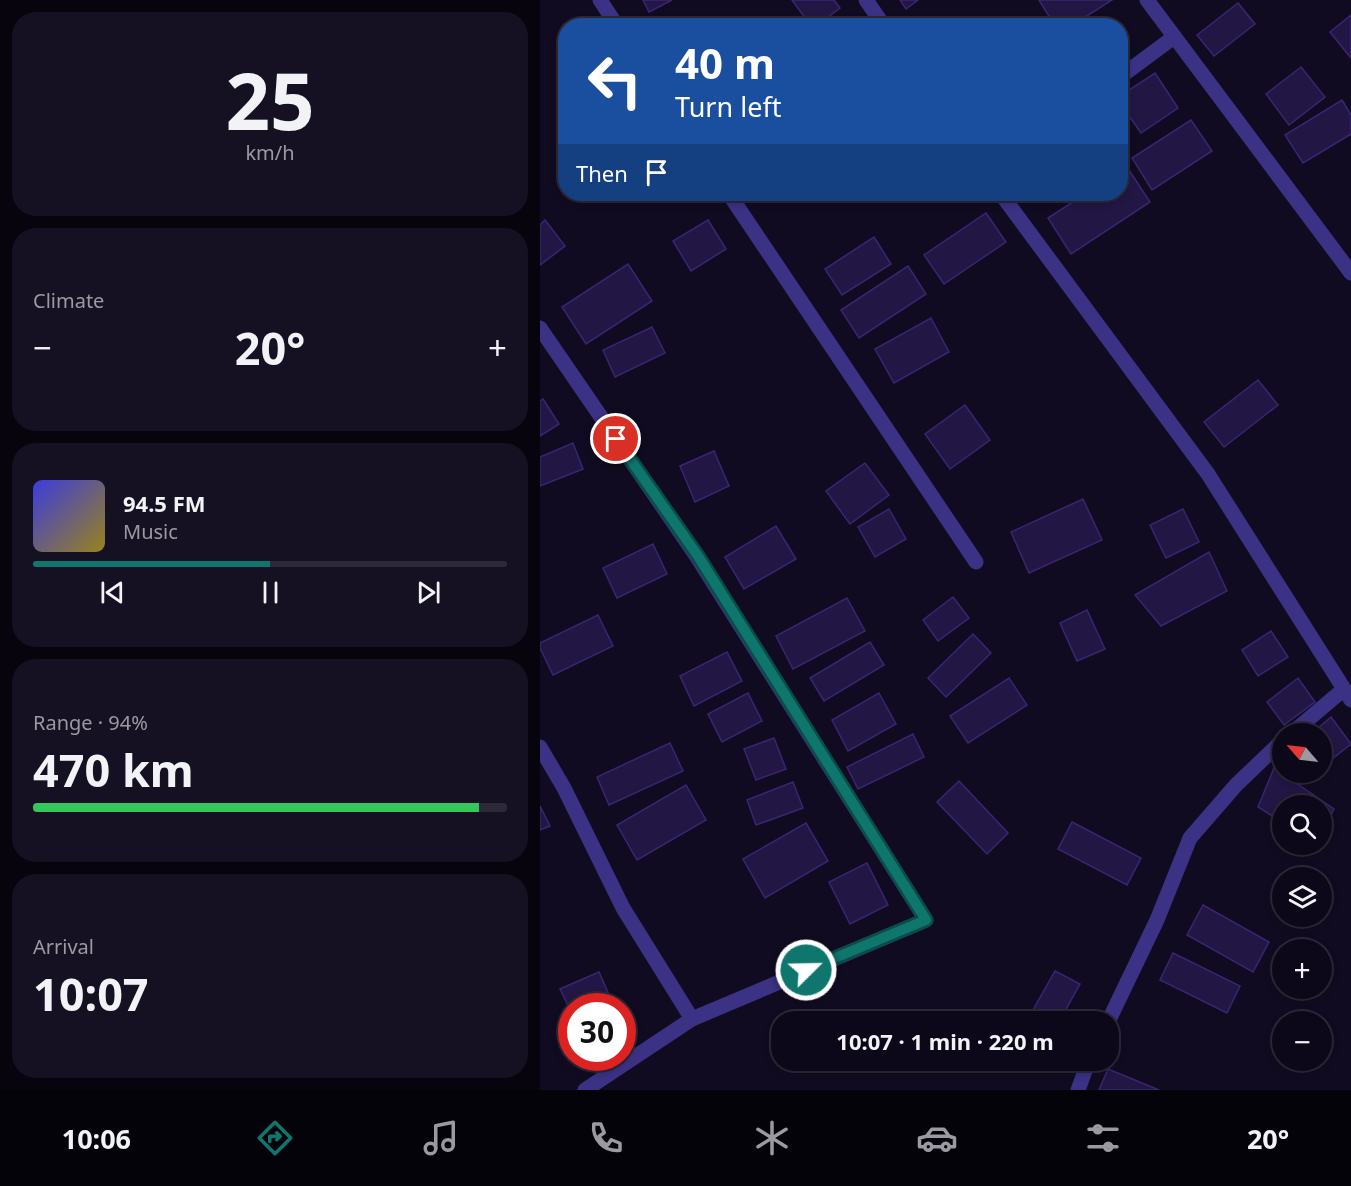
<!DOCTYPE html>
<meta charset="utf-8">
<style>
:root{--surface:#0d0819;--page:#161122;--text:#f1f3f6;--muted:#9a9aa2;--line:#2d2938;--accent:#0f766e}
body{margin:0;font-family:"Noto Sans",sans-serif;background:var(--page);color:var(--text);height:100vh;display:flex;flex-direction:column;font-size:22px;white-space:nowrap}
*{box-sizing:border-box;margin:0}
p{font-size:20px;color:var(--muted)}
.icon{flex:none;width:33px;height:33px;fill:none;stroke:currentColor;stroke-width:2;stroke-linecap:round;stroke-linejoin:round}
.map{position:relative;flex:1;overflow:hidden}
.details{display:flex;flex-direction:column;gap:12px;padding:12px;background:#07040e;width:540px}
.details>*{flex:none}
.guide{position:absolute;left:18px;top:18px;width:570px;height:183px;border-radius:24px;box-shadow:0 3px 9px #0003,0 0 0 2px var(--line);background:#1a4fa0;color:#fff;overflow:hidden}
.needle{width:39px;rotate:298deg}
.tools{position:absolute;left:732px;top:723px;display:grid;gap:12px}
.tools a{display:grid;place-items:center;width:60px;height:60px;border-radius:50%;background:var(--surface);box-shadow:0 3px 9px #0003,0 0 0 2px var(--line);font-size:30px}
.speed{position:absolute;left:18px;top:993px;display:flex;gap:12px;font-size:30px;font-weight:700;text-align:center}
.speed>*{display:grid;place-content:center;width:78px;height:78px;border-radius:50%;background:var(--surface);box-shadow:0 3px 9px #0003,0 0 0 2px var(--line);line-height:1}
.speed .limit{border:9px solid #d22;background:#fff;color:#111}
.pin{position:absolute;display:grid;place-items:center;width:51px;height:51px;color:#fff;margin:-26px;border:3px solid #fff;border-radius:50%;box-shadow:0 2px 6px #0007}
.me{position:absolute;width:66px;margin:-33px;rotate:67deg;stroke-linejoin:round;filter:drop-shadow(0 0 4px #0008)}
.turn{display:flex;align-items:center;gap:21px;height:126px;padding:0 18px;font-size:27px}
.turn .icon{width:78px;height:78px;stroke-width:2.5}
.turn b{display:block;font-size:42px;line-height:51px}
.then{display:flex;align-items:center;height:57px;padding:0 18px;background:#0003;gap:12px;font-size:22px}
.big{font-size:45px;font-weight:700;line-height:1.1}
.details .card{flex:1;display:flex;flex-direction:column;justify-content:center;gap:9px;min-width:0;padding:0 21px;border-radius:24px;background:var(--page)}
.details .dial{align-items:center;gap:0}
.dial b{font-size:78px;line-height:1}
.song{display:flex;align-items:center;gap:18px}
.cover{width:72px;height:72px;border-radius:9px;background:linear-gradient(135deg,hsl(240 70% 55%),hsl(50 70% 35%))}
.played{height:6px;border-radius:3px;background:linear-gradient(90deg,var(--accent) 50%,var(--line) 50%)}
.keys{display:flex;justify-content:space-around;direction:ltr}
.heat{display:flex;justify-content:space-between;align-items:center;font-size:33px;direction:ltr}
.charge{height:9px;border-radius:4px;background:linear-gradient(90deg,#34c759 94%,var(--line) 0)}
.trip{position:absolute;left:231px;top:1011px;width:348px;height:60px;border-radius:24px;background:var(--surface);box-shadow:0 3px 9px #0003,0 0 0 2px var(--line);font-weight:700;line-height:60px;text-align:center}
.tab-bar{display:flex;height:96px;justify-content:space-around;align-items:center;background:#05030a;color:var(--muted)}
.tab-bar .icon{width:42px;height:42px}
.tab-bar .selected{color:var(--accent)}
.tab-bar b{font-size:27px;color:var(--text)}
main{display:flex;flex:1;min-height:0}
.map>svg:first-child{display:block}
</style>
<main>
<section class="details">
<div class="card dial"><b>25</b><p>km/h</p></div>
<div class="card"><p>Climate</p>
<div class="heat"><a>−</a><b class="big">20°</b><a>+</a></div>
</div>
<div class="card">
<div class="song"><i class="cover"></i><div><b>94.5 FM</b><p>Music</p></div></div>
<div class="played"></div>
<div class="keys"><svg class="icon" aria-label="previous" viewBox="0 0 24 24"><path d="M18 5L8 12l10 7zM5 5v14"/></svg><svg class="icon" aria-label="pause" viewBox="0 0 24 24"><path d="M8 5v14M16 5v14"/></svg><svg class="icon" aria-label="next" viewBox="0 0 24 24"><path d="M6 5l10 7-10 7zM19 5v14"/></svg></div>
</div>
<div class="card"><p>Range · 94%</p><b class="big">470 km</b><div class="charge"></div></div>
<div class="card"><p>Arrival</p><b class="big">10:07</b></div>
</section>
<div class="map">
<svg width="811" height="1090" viewBox="0 0 811 1090">
<rect width="100%" height="100%" fill="#110b21"/>
<g fill="#221644" stroke="#3a2572" stroke-width="1.5">
<polygon points="103,0 132,0 109,12"/>
<polygon points="252,0 294,0 300,8 276,26 271,26"/>
<polygon points="360,0 378,0 366,9"/>
<polygon points="499,0 572,0 531,26 515,26"/>
<polygon points="698,3 715,24 674,56 657,35"/>
<polygon points="811,15 811,58 790,32"/>
<polygon points="761,67 785,97 749,125 726,94"/>
<polygon points="615,73 638,108 601,133 580,103 580,96"/>
<polygon points="802,100 811,115 811,134 763,163 745,135"/>
<polygon points="651,120 672,151 612,190 592,158"/>
<polygon points="587,167 610,202 531,254 508,218 545,194 580,194 580,171"/>
<polygon points="446,213 466,242 404,284 384,255"/>
<polygon points="5,220 25,246 0,265 0,225"/>
<polygon points="168,220 186,249 151,271 133,241"/>
<polygon points="334,237 351,264 302,295 285,269"/>
<polygon points="88,264 112,301 46,344 22,307"/>
<polygon points="368,266 386,294 319,338 301,310"/>
<polygon points="391,318 409,352 354,383 335,349"/>
<polygon points="112,327 125,353 75,377 63,350"/>
<polygon points="718,380 738,405 684,447 664,422"/>
<polygon points="3,399 19,424 0,436 0,401"/>
<polygon points="425,405 450,440 410,469 385,434"/>
<polygon points="33,443 43,469 0,486 0,457"/>
<polygon points="174,451 189,486 155,502 140,466"/>
<polygon points="325,463 349,495 310,524 286,491"/>
<polygon points="543,499 562,540 489,573 471,532"/>
<polygon points="349,509 366,539 335,557 318,527"/>
<polygon points="643,509 659,542 626,558 610,525"/>
<polygon points="236,526 256,559 204,589 185,557"/>
<polygon points="113,544 127,574 77,598 63,568"/>
<polygon points="669,552 687,591 621,626 595,595"/>
<polygon points="413,597 429,618 398,641 383,620"/>
<polygon points="307,598 325,631 253,669 236,636"/>
<polygon points="547,610 565,649 537,661 520,623"/>
<polygon points="58,615 73,646 13,675 0,648 0,643"/>
<polygon points="731,631 748,657 718,676 702,650"/>
<polygon points="433,634 451,653 406,697 388,678"/>
<polygon points="330,642 344,665 284,701 270,678"/>
<polygon points="187,652 202,681 154,706 140,676"/>
<polygon points="469,678 487,705 428,743 410,716"/>
<polygon points="758,678 775,702 744,725 727,702"/>
<polygon points="208,693 222,721 182,742 168,714"/>
<polygon points="339,693 356,724 308,751 292,720"/>
<polygon points="791,717 811,744 782,767 782,734 771,734"/>
<polygon points="373,734 384,757 318,789 307,767"/>
<polygon points="234,738 246,769 216,780 204,749"/>
<polygon points="130,743 143,771 69,805 57,777"/>
<polygon points="734,768 794,809 782,832 782,806 742,806 742,822 718,807"/>
<polygon points="419,781 468,833 447,854 397,802"/>
<polygon points="253,782 263,808 216,825 207,800"/>
<polygon points="146,785 166,820 97,860 77,825"/>
<polygon points="0,806 10,826 0,830"/>
<polygon points="532,822 601,858 587,885 518,849"/>
<polygon points="266,823 288,861 225,898 203,859"/>
<polygon points="327,863 348,905 310,924 289,882"/>
<polygon points="663,905 729,942 713,972 647,935"/>
<polygon points="633,953 700,986 687,1013 620,980"/>
<polygon points="515,971 540,984 519,1022 513,1022 493,1010"/>
<polygon points="59,972 74,1006 32,1006 32,1014 20,989"/>
<polygon points="82,1026 88,1038 82,1041"/>
<polygon points="568,1069 619,1090 559,1090"/>
</g>
<g fill="none" stroke-linecap="round" stroke-linejoin="round">
<g stroke="#3b3285" stroke-width="15">
<polyline points="60,0 77,26"/>
<polyline points="326,0 344,26"/>
<polyline points="607,0 811,273"/>
<polyline points="580,77 634,37"/>
<polyline points="189,194 436,562"/>
<polyline points="461,194 668,474 811,700"/>
<polyline points="0,328 157,557 386,920 152,1019 45,1090"/>
<polyline points="751,734 804,689"/>
<polyline points="0,747 24,788 83,908 152,1019"/>
<polyline points="568,1022 617,920 650,838 696,785 742,741"/>
<polyline points="538,1090 549,1060"/>
</g>
</g>
<g fill="none" stroke-linecap="round" stroke-linejoin="round">
<g stroke="#0a4d48" stroke-width="15">
<polyline id="route" points="76,439 158,556 386,920 266,970"/>
</g>
<use href="#route" stroke="#0f766e" stroke-width="10"/>
</g>
</svg>
<div class="tools">
<a><svg class="needle" viewBox="-14 -14 28 28"><path d="M0-13l5 13h-10z" fill="#e53935"/><path d="M0 13l5-13h-10z" fill="#9a9aa2"/></svg></a>
<a><svg class="icon" aria-label="search" viewBox="0 0 24 24"><circle cx="10" cy="10" r="6"/><path d="M15 15l6 6"/></svg></a>
<a><svg class="icon" aria-label="layers" viewBox="0 0 24 24"><path d="M12 4l9 5-9 5-9-5zM3 14l9 5 9-5"/></svg></a>
<a>+</a>
<a>−</a>
</div>
<div class="speed"><div class="limit">30</div></div>
<div class="pin" style="left:76px;top:439px;background:#d93025"><svg class="icon" aria-label="arrive" viewBox="0 0 24 24"><path d="M6 21V4h12l-3 4 3 4H6"/></svg></div>
<svg class="me" style="left:266px;top:970px" viewBox="-20 -20 40 40"><circle r="17" fill="#0f766e" stroke="#fff" stroke-width="3"/><path d="M0-11L8 9 0 5-8 9z" fill="#fff"/></svg>
<div class="trip">10:07 · 1 min · 220 m</div>
<div class="guide">
<div class="turn"><svg class="icon" aria-label="left" viewBox="0 0 24 24"><path d="M17 20v-9H6M10 6l-5 5 5 5"/></svg><div><b>40 m</b>Turn left</div></div>
<div class="then">Then<svg class="icon" aria-label="arrive" viewBox="0 0 24 24"><path d="M6 21V4h12l-3 4 3 4H6"/></svg></div>
</div>
</div>
</main>
<nav class="tab-bar">
<b>10:06</b>
<svg class="icon selected" aria-label="directions" viewBox="0 0 24 24"><path d="M12 3l9 9-9 9-9-9zM9 14v-3h6M13 9l2 2-2 2"/></svg>
<svg class="icon" aria-label="music" viewBox="0 0 24 24"><path d="M9 18V5l10-2v13"/><circle cx="6" cy="18" r="3"/><circle cx="16" cy="16" r="3"/></svg>
<svg class="icon" aria-label="phone" viewBox="0 0 24 24"><path d="M5 4h4l2 5-3 2q2 4 5 5l2-3 5 2v4C11 20 4 13 5 4z"/></svg>
<svg class="icon" aria-label="climate" viewBox="0 0 24 24"><path d="M12 3v18M4 7l16 10M4 17L20 7"/></svg>
<svg class="icon" aria-label="car" viewBox="0 0 24 24"><path d="M5 17H2v-5l4-1 3-4h7l3 4 3 1v5h-3M9 17h6M6 11h13"/><circle cx="7" cy="17" r="2"/><circle cx="17" cy="17" r="2"/></svg>
<svg class="icon" aria-label="filters" viewBox="0 0 24 24"><path d="M4 7h16M4 17h16"/><circle cx="9" cy="7" r="2"/><circle cx="15" cy="17" r="2"/></svg>
<b>20°</b>
</nav>
